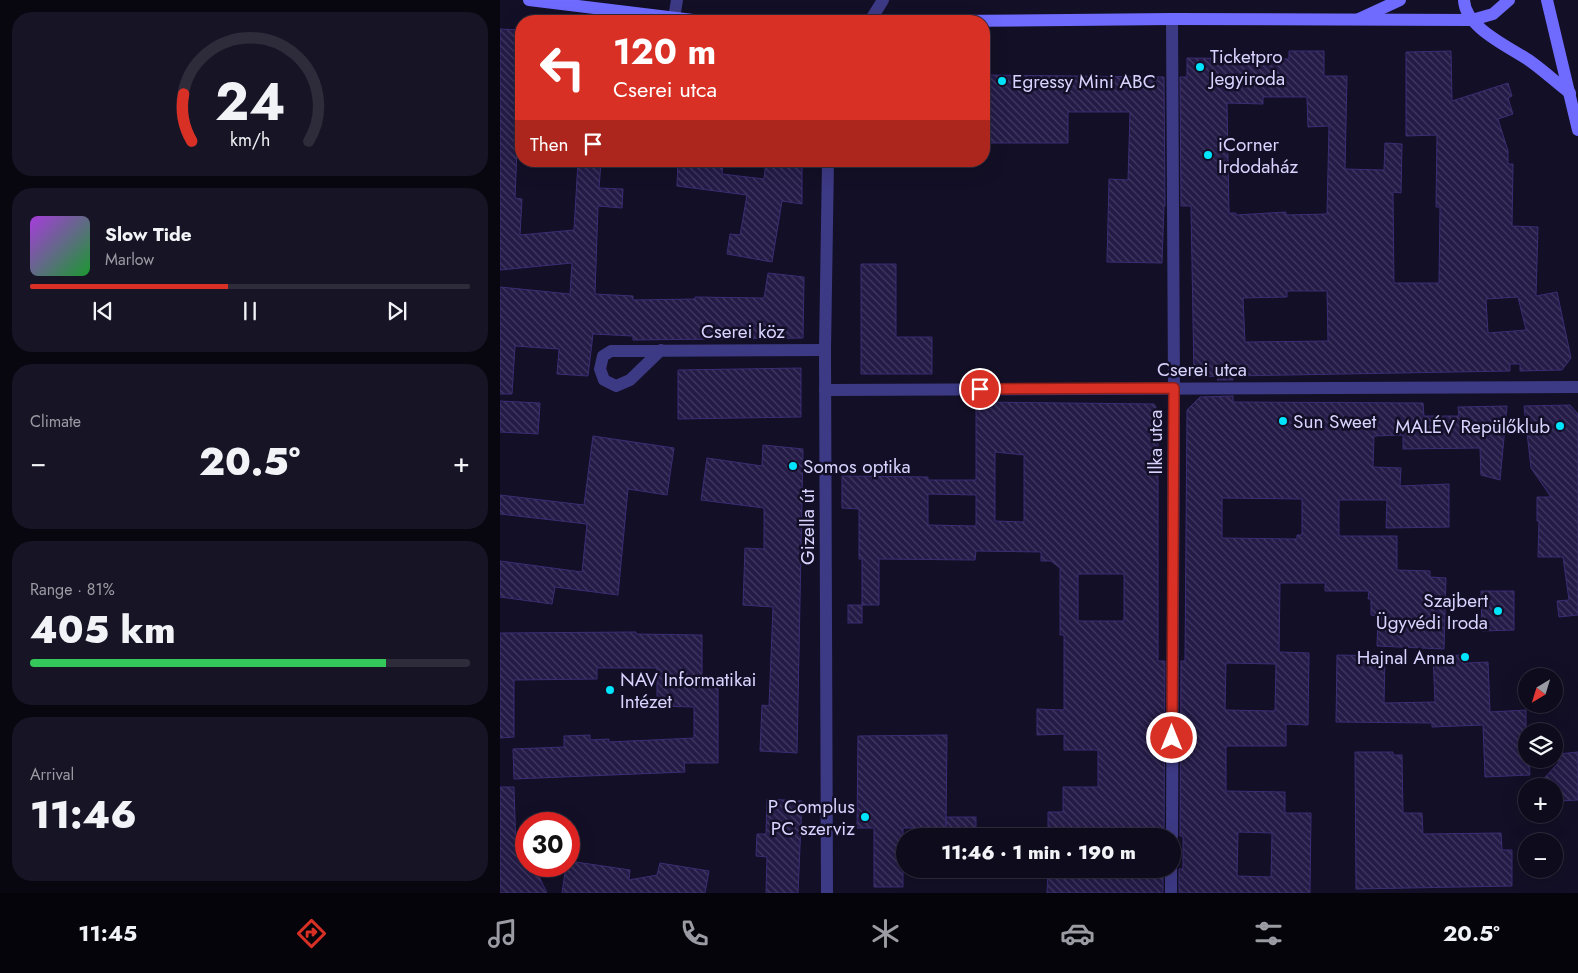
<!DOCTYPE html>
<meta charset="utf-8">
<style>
:root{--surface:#0e0b1c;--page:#171425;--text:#f1f3f6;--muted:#9b9ba3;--line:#2e2b3b;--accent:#d93025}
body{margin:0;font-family:Jost,sans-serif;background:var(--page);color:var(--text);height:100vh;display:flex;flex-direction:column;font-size:19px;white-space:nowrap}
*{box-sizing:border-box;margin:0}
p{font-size:16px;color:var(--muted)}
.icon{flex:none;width:28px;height:28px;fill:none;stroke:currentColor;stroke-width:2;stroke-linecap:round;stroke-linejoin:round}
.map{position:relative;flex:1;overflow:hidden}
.details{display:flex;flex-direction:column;gap:12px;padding:12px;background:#08060f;width:500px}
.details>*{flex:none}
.guide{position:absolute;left:15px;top:15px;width:475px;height:152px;border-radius:20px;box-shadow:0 5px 20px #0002,0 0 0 1px var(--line);background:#d93025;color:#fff;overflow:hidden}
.needle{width:32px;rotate:218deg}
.fabs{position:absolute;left:1018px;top:668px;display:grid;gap:10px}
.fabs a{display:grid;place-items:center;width:45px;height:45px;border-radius:50%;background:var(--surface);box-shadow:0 5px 20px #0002,0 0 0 1px var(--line);font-size:25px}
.speed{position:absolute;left:15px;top:812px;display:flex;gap:10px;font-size:25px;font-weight:700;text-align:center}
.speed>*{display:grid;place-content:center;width:65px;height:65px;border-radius:50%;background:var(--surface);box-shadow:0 5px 20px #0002,0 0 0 1px var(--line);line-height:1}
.speed .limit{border:8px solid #d22;background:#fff;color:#111}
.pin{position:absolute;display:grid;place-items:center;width:42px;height:42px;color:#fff;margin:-21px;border:2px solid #fff;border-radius:50%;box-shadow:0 1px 5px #0007}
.me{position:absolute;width:55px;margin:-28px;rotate:0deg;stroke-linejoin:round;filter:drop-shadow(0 0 4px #0008)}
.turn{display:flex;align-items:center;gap:18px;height:105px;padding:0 15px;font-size:22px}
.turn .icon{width:65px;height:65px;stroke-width:2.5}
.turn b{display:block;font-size:35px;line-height:42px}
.then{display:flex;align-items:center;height:48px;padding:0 15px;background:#0003;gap:10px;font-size:19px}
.big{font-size:38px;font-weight:800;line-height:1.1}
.details .card{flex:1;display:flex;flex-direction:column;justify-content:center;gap:8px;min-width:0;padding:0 18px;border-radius:20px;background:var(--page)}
.details .dial{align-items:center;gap:0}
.dial svg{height:130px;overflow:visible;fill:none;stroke:var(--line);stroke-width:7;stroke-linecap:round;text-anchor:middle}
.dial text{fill:var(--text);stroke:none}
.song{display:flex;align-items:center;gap:15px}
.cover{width:60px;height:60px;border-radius:8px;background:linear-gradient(135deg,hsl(280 70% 55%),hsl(130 70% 35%))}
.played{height:5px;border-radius:2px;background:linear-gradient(90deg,var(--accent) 45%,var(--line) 45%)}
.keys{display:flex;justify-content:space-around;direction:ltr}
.heat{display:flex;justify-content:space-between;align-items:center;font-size:28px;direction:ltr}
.charge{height:8px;border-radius:4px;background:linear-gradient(90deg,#34c759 81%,var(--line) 0)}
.trip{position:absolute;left:396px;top:828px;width:285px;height:50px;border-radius:25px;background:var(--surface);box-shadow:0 5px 20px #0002,0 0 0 1px var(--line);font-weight:800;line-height:50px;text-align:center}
.menu{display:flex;height:80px;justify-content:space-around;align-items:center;background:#06040b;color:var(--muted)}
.menu .icon{width:35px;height:35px}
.menu .active{color:var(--accent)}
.menu b{font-size:22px;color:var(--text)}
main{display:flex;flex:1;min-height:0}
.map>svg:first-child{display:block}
</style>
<main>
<section class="details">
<div class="card dial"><svg viewBox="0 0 100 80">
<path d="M14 69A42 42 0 1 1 86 69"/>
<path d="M14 69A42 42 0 0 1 9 40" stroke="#d93025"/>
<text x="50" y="56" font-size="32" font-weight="700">24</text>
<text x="50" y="72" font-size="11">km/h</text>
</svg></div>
<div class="card">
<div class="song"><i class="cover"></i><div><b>Slow Tide</b><p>Marlow</p></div></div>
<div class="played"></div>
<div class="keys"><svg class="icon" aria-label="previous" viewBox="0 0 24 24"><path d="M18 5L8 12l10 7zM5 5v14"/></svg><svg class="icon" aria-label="pause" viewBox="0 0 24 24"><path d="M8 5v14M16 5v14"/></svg><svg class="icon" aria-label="next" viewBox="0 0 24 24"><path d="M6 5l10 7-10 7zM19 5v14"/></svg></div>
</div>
<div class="card"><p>Climate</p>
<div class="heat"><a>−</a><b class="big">20.5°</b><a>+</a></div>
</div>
<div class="card"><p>Range · 81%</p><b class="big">405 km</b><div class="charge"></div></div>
<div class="card"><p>Arrival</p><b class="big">11:46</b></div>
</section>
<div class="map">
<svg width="1078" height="893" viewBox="0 0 1078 893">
<defs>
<pattern id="building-back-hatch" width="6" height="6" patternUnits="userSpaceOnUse" patternTransform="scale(1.25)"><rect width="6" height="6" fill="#241b47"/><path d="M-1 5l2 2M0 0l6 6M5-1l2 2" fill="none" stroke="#433b63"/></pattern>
</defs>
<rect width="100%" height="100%" fill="#130f26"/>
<g fill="url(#building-back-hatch)" stroke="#3b2d73" fill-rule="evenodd">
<polygon points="0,29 21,30 21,75 20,75 15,198 22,199 20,235 74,230 78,161 101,163 99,188 123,189 122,208 98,206 95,294 133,296 133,300 195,299 195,297 264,298 268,273 304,277 303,338 133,340 133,336 93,334 88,376 57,374 59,349 15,346 12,394 0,394 0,287 70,294 72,263 0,270"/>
<path d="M789,51h35v25h23l-2,93 39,1 1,-27 17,1 -1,49 -8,-1 1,91h45l1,-76h-4l1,-72 -31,1v-84l45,-1 1,50 56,-18 4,13 -4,2 5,16 -15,5 10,32v13h5l-1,62 26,1 -2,69 21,-4 14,66 -9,12 -42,1v-7h-10v7l-277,5v4h-16l4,-4 -27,1 -3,-171h-10l-1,-129h7v-19l102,1zM763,97h44l1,30 21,-1 -2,88 -41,1v-3l-50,3v-2h-7l-2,-110 36,1zM787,291h40l1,50 -83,1 -2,-44 44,-1zM1018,297l8,33 -38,3 -2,-34z"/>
<polygon points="484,75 664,77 665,206 664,206 662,263 607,262 609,179 628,180 630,112 568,112 568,143 488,143 489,113 484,113"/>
<polygon points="178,161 223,161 222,174 264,179 266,161 302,161 302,204 282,201 272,262 227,254 230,234 240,235 247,195 177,186"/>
<polygon points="361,264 396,264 396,337 432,337 432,374 361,374"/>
<polygon points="301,368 301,417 178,419 178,370"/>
<path d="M733,396v6l190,1 1,13h35l-1,-9 49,-1 -7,74 -19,-5 -1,-27 -77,1v-14l-29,1 -1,31 28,1 -1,18 49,-2v43l-63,1 1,-28h-48v36h58v34l33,1v6l16,1 -2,71 -67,-3 1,-30 -7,-1v-16h-3l1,-8h-44v-8h-45l-1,69 30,1 -1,72 -22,-1v22h-60v45l59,1v21h26l-1,80h-131v-24h4v-33h-3l1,-175h4l2,-251 13,-13zM722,498l80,1v36h-5v4l-75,-1zM726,663l50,1 -1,47 -50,-1zM738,832l34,1 -1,44 -34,-1z"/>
<polygon points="0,401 40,403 38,434 0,432"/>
<path d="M476,402l178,2 4,7v250h7l-1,175h-44v-8l-37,1v7h-35v-24h15v-25h35v-37h-34v-16l-27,1v-26l27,1v-75h-4v-67l-9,-7h-10v-9l-65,-1 -1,9 -96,-1v46h-17v-46h-3v-50l-17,-1v-32l86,1v3h48zM495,452l29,3v67l-29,-1zM428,494l48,1v31l-48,-1zM578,574h46v47h-46z"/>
<polygon points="1070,405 1077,413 1078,416 1078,615 1059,617 1057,601 1069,600 1063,557 1038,557 1039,521 1037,521 1037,497 1051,497 1031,468 1024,406"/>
<polygon points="93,436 174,448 167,495 128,489 118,595 55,587 52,604 0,597 0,561 82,572 87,524 0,514 0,495 84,505"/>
<polygon points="263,445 303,449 297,753 260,751 262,705 269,706 273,607 243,605 245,548 264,549 264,508 201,500 207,458 262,466"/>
<polygon points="981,591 1014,591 1014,630 982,631"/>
<rect x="348" y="605" width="14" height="18"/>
<polygon points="136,632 136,634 202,635 202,681 218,681 218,763 184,763 185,772 14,779 13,749 64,747 64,736 90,735 90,740 109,739 109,742 194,738 194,707 157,706 157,668 97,668 97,679 14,680 14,737 0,738 0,633"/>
<polygon points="837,655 885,656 884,703 935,702 933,656 966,655 966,663 988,662 990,712 1026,710 1026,759 1029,759 1030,775 985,777 983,725 932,727 932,723 836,722"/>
<polygon points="447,735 446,828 403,828 403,887 374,887 374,828 357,828 358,736"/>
<polygon points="855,752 893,752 893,755 902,755 903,813 922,813 923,834 1001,833 1002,850 1012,850 1012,886 856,889"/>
<polygon points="1078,752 1078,800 1060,801 1059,794 1054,795 1054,786 1037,786 1059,762 1058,754"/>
<polygon points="0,787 14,787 16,849 26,856 26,866 34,866 47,893 0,893"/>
<polygon points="267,799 302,801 298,893 266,893 267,857 256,856 257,834 266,834"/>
<rect x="446" y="817" width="30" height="19"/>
<polygon points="69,861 130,870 129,880 157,875 160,863 209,871 205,893 62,893 66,866 69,866"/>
<polygon points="548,869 584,869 584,875 621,875 621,869 663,869 663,893 547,893"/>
</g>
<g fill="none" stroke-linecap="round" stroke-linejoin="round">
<g stroke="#3d3a85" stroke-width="12">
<polyline points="174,18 177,0"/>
<polyline points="370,21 383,0"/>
<polyline points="161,350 130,380 116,386 104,380 100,369 103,356 111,351 325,350"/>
<polyline points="325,390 1078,387"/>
<polyline points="672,836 674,388 672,19"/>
<polyline points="327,893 325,350 328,161"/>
<polyline points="671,893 671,869"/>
</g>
<g stroke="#6f6bff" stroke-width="12">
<polyline points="29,0 201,21"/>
<path d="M964,0c1,28 46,47 66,61 14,10 27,22 40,32"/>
<polyline points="1047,0 1078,130"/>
<polyline points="859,19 900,0"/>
<polyline points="450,21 672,19 972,20 993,14 1009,0"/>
</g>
</g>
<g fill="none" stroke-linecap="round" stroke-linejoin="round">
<g stroke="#8d1f18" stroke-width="12">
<polyline id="route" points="480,389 674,388 672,738"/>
</g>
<use href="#route" stroke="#d93025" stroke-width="9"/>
</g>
<g fill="#00e5ff" stroke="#130f26" stroke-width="2">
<circle cx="700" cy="67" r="5"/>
<circle cx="502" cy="81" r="5"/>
<circle cx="708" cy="155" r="5"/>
<circle cx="783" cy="421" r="5"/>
<circle cx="1060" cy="426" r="5"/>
<circle cx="293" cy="466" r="5"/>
<circle cx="998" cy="611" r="5"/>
<circle cx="965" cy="657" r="5"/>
<circle cx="110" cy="690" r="5"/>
<circle cx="365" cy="817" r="5"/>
</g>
<g text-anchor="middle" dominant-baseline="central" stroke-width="5" stroke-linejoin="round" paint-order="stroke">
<g font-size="19" fill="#d9d4ff" stroke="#130f26" text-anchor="start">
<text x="710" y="56">Ticketpro<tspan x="710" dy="22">Jegyiroda</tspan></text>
<text x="512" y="81">Egressy Mini ABC</text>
<text x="718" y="144">iCorner<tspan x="718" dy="22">Irdodaház</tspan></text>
<text x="793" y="421">Sun Sweet</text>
<text x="1050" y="426" text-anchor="end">MALÉV Repülőklub</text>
<text x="303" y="466">Somos optika</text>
<text x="988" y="600" text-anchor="end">Szajbert<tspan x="988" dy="22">Ügyvédi Iroda</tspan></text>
<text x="955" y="657" text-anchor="end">Hajnal Anna</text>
<text x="120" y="679">NAV Informatikai<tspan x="120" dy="22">Intézet</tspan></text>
<text x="355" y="806" text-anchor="end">P Complus<tspan x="355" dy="22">PC szerviz</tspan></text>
</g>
<g font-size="19" fill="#d9d4ff" stroke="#130f26">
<text x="243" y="331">Cserei köz</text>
<text x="702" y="369">Cserei utca</text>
<text transform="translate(655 442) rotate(-90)">Ilka utca</text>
<text transform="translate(307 527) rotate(-90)">Gizella út</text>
</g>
</g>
</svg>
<div class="fabs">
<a><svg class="needle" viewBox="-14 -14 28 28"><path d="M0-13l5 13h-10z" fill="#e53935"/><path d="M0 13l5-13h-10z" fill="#9b9ba3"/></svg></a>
<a><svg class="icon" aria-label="layers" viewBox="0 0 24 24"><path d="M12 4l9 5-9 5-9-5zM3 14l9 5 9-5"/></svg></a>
<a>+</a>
<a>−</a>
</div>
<div class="speed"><div class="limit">30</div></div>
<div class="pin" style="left:480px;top:389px;background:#d93025"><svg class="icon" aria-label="arrive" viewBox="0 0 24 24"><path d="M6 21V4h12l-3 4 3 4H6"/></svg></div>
<svg class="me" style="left:672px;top:738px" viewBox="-20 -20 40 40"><circle r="17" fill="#d93025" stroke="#fff" stroke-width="3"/><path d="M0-11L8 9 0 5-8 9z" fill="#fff"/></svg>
<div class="trip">11:46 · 1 min · 190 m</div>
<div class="guide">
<div class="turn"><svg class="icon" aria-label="left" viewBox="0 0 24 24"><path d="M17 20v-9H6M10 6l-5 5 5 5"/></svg><div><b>120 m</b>Cserei utca</div></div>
<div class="then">Then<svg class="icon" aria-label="arrive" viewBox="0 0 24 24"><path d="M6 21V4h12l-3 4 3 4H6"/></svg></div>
</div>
</div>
</main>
<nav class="menu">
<b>11:45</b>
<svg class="icon active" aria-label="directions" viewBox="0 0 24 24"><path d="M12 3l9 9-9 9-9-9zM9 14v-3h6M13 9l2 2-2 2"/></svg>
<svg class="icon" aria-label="music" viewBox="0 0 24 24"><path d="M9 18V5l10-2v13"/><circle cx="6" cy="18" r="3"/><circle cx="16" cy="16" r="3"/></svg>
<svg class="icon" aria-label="phone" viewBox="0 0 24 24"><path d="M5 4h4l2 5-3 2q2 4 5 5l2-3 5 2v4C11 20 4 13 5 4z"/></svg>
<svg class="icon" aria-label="climate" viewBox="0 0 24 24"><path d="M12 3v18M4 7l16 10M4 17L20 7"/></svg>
<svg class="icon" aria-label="car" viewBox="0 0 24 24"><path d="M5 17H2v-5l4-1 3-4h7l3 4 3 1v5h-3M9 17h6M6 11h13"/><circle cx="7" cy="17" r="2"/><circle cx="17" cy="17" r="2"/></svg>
<svg class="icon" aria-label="filters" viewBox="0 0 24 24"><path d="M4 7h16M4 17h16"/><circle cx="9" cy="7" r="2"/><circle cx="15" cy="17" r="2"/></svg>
<b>20.5°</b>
</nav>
